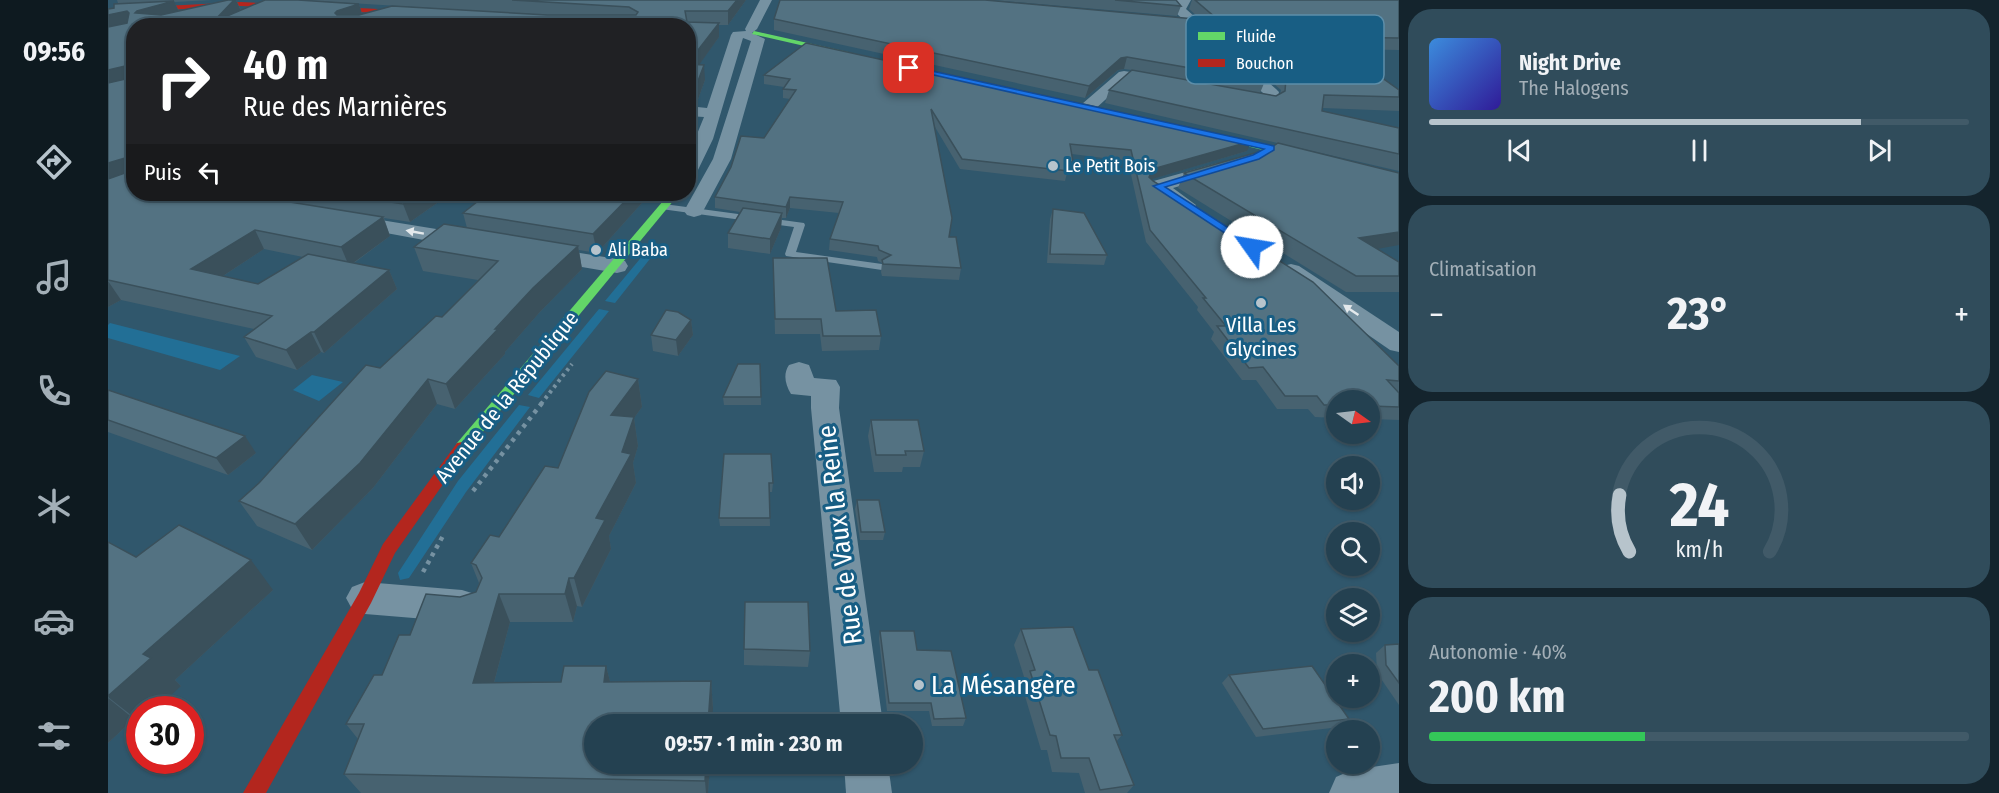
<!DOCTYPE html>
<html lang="fr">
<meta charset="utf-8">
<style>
:root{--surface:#244151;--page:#304c5b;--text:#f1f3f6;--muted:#a3afb7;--line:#415a68;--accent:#b7c4cc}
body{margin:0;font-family:"Fira Sans Condensed",sans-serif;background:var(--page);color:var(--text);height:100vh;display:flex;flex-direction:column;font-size:22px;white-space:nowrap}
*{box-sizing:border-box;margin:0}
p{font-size:20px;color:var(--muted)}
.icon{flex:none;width:33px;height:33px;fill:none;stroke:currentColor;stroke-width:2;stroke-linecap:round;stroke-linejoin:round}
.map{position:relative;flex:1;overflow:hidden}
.details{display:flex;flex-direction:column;gap:9px;padding:9px;background:#14242d;width:600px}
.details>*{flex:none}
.hud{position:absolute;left:18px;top:18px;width:570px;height:183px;border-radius:24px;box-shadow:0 2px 4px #0004,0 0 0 2px var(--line);background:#202124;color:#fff;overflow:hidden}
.needle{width:39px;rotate:104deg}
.controls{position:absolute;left:1218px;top:390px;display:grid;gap:12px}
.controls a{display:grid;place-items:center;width:54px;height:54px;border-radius:50%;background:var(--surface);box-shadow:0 2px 4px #0004,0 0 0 2px var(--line);font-size:30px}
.speed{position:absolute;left:18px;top:696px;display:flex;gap:12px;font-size:30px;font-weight:700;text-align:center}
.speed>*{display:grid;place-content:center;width:78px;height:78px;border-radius:50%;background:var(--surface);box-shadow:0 2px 4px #0004,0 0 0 2px var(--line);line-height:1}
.speed .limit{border:9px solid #d22;background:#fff;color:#111}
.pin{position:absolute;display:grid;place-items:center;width:51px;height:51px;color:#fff;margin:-26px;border-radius:12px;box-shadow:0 3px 9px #0006}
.me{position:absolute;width:66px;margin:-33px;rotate:302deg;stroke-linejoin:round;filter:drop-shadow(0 0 4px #0008)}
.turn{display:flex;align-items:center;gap:21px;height:126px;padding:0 18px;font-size:27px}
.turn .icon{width:78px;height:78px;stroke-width:2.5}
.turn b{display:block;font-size:42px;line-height:51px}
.then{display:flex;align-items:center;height:57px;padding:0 18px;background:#0003;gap:12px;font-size:22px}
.big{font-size:45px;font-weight:700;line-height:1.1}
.details .widget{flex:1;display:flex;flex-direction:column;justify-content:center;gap:9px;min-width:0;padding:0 21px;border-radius:24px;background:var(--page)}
.details .dial{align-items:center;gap:0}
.dial svg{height:156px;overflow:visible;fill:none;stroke:var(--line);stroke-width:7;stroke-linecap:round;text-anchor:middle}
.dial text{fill:var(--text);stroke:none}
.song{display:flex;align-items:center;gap:18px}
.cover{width:72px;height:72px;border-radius:9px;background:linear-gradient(135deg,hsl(210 70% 55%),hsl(250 70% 35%))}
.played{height:6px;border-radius:3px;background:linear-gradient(90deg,var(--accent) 80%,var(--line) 80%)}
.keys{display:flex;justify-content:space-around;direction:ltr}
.heat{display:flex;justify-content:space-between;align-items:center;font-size:33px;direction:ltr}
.charge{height:9px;border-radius:4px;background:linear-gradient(90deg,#34c759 40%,var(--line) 0)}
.trip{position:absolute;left:476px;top:714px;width:339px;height:60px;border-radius:30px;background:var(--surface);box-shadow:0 2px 4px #0004,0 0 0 2px var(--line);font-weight:700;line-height:60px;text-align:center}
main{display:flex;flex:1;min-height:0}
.menu{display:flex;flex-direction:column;width:108px;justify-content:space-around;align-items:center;background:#0e1a20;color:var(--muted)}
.menu .icon{width:42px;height:42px}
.menu .current{color:var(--accent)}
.menu b{font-size:27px;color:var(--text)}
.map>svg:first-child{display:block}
</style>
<main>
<nav class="menu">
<b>09:56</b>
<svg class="icon current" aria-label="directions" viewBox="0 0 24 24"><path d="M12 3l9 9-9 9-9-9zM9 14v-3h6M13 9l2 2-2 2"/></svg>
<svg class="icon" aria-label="music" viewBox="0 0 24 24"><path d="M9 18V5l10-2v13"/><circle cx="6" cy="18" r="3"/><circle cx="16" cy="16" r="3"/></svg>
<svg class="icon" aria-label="phone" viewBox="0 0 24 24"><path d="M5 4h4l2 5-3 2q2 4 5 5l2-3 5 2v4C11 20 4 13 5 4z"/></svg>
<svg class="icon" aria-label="climate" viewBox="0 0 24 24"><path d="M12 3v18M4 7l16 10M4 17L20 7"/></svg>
<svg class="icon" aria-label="car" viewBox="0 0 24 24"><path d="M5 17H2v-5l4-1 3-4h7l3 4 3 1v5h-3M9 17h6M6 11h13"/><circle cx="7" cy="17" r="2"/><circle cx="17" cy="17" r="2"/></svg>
<svg class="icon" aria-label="filters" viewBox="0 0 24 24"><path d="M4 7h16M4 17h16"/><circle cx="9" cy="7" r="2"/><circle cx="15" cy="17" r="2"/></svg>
</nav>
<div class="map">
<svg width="1291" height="793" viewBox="0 0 1291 793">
<rect width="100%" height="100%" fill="#30576c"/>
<g fill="#226f96">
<polygon points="536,254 545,255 507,303 497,301"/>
<polygon points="491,309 501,311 431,398 420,395"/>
<polygon points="2,323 132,356 112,370 0,338 0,325"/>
<polygon points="204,375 235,382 211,401 185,390"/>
<polygon points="411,405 422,407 358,492 301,578 292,580 290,573 350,481"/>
</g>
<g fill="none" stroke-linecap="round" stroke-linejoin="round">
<polyline stroke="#7692a2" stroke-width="4" stroke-dasharray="3 4" stroke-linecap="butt" points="433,404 464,364"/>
<g stroke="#7692a2" stroke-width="4.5" stroke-dasharray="4 5" stroke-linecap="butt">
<polyline points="365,491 434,403"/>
<polyline points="315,572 336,534"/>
</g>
<polygon fill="#7692a2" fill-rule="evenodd" points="556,204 696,223 697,225 688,252 774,264 779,267 774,270 678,256 677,254 686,227 553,209 553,205"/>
<g fill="#7692a2" fill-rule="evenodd">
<polygon points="652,0 664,0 649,29 644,33 657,39 623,159 593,215 586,217 579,215 576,211 605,159 643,41 635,38 605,139 589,172 587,176 580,178 580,156 596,117 580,116 580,106 599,108 623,35 625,32 638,31 637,29"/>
<polygon points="1069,0 1083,0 1078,9 1168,89 1171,92 1168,105 1162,107 1124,99 1122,96 1124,93 1130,91 1155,96 1155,93 1068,13 1066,10"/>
<polygon points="1016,71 1055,77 1063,82 1055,87 1019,80 986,110 974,110 972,107 974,104 1011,72"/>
<polygon points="1110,163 1117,165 1119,169 1117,173 1065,188 1088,205 1085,209 1071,209 1039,186 1042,182"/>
<polygon points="242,215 359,234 367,236 370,241 367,246 359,248 235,225 231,221 235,217"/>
<polygon points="435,247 509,259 517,261 520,266 517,271 509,273 427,259 424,254 427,249"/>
<polygon points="1183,264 1191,266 1291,332 1291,352 1282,350 1175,276 1171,271 1175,266"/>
<path d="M691,362l10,3 5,13 22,2 4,7 -1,21 44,316h-42l-30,-316v-12l-20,-2c-6,-10 -8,-20 -2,-29z"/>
<polygon points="257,582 354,590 367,594 373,606 367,618 354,622 257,614 244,609 238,598 244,587"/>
<polygon points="1291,763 1291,793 1221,793 1228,777 1244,770"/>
<polygon points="736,764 780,764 784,793 738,793"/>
</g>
<g fill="#63d668" fill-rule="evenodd">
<polygon points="646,31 740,52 743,54 740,56 644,34"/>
<polygon points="1097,132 1291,177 1291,183 1097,136"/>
<polygon points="561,194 571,194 359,451 349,451 347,447 349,443"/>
</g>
<g fill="#b3261e" fill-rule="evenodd">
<polygon points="133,2 310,11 313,13 310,15 133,6 0,13 0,9"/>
<polygon points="354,442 359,443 361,447 287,553 263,603 158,793 135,793 251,593 275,544 349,443"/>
</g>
</g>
<g fill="#476270" fill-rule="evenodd">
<path d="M9,0h95l-38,2 5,9 49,-11h8l5,10 118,-6 3,10 186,1 -248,-15h446l-18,25h-9v12l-20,27 6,16 -9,25 -8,-1v-78h-554v168h316l-40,28 -26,-4 6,18 -36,27 35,7 8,19 -73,64 -3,-1 -24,18 -41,-13 -12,-20 10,-8 -133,-29 -13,7v-298l6,-1 4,-5zM156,249l39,8 -45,27 -35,-8z"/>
<polygon points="877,0 1157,81 1152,93 1168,96 1172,94 1173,90 1081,9 1084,0 1291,0 1291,50 1233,49 1291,90 1291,111 1215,108 1214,111 1291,128 1291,171 997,103 1001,90 1024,70 1016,69 1010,70 977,98 666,30 666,19"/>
<polygon points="885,0 1068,0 1073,6 1069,16"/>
<polygon points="656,75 1139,151 1043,179 1291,366 1291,420 1262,419 1262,400 1228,400 1228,418 1207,417 1200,409 1169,409 1148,380 1134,380 1103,339 1106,332 1089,310 1090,307 1038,242 1020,161 964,154 965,162 962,173 959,173 957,181 852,169 827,127 841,237 853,268 851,280 774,276 773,272 774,263 770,261 769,257 721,250 722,239 731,213 682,208 678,218 674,218 673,228 662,254 620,248 620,233 632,212 607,208 607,197 656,138 682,99 675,98 675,89 676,87 656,84"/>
<polygon points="1076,173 1270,249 1291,262 1291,292 1238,292 1070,188"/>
<polygon points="379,194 542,194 489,253 471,250 474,269 431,313 397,352 397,354 347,409 329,404 265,488 204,550 149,526 131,501 151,483 272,368 334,317 370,280 315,271 306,247 359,228 355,213"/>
<polygon points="945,209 999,255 996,265 939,263 942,219"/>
<polygon points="665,258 728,311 773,336 771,350 714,351 712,334 667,334"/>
<polygon points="583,320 585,335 570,356 545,351 543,335"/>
<polygon points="652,364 653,405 616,405 615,397"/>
<polygon points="530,379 534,407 526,418 530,446 525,463 528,483 501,536 503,549 474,607 469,606 465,622 402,622 386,683 453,682 498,666 502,682 603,681 605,708 486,764 602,764 600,793 253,793 236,774 250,739 238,724 274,675 302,635 352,597 368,592 371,583 363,563 391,537"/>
<polygon points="0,390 148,453 120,475 0,432"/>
<polygon points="763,420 816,451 812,467 795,467 794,472 766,472 760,436"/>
<polygon points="616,454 665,483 664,492 661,492 662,526 612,526 611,518"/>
<polygon points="749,500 777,532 775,540 752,540 747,509"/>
<polygon points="0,542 28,557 165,590 67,680 73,686 32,710 32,722 26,719 0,743"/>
<polygon points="913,629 981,670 1014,735 1008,742 1026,785 1019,793 977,793 971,773 944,772 939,750 933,750 914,686 917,680 906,645"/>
<polygon points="772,631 809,650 858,718 855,726 824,726 821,711 779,711 771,639"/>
<polygon points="1291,644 1291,705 1269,673 1268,653 1277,645"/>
<polygon points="636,649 702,651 700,667 636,665"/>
<polygon points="1121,675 1241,719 1232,727 1148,737 1114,683"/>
</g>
<g fill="#3a505b">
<polygon points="126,0 128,0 133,11 105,22"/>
<polygon points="629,0 638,0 620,25 620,11"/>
<polygon points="66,1 72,14 35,24 27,13 29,11"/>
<polygon points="251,4 255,17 233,24 227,13 229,11"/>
<polygon points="19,11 26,24 0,30 0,15"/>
<polygon points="611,23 611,37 581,79 580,63"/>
<polygon points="1019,57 1016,69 1010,70 977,98 981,86 1013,58"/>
<polygon points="596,65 597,80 588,105 587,89"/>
<polygon points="17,66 26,81 0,87 0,70"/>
<polygon points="1144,141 1139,151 1041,180 1041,177 1045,169"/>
<polygon points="17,158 26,172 0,185 0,163"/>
<polygon points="310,194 342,194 302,222 295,204"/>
<polygon points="524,194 542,194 489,253 485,234"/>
<polygon points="682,197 682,208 678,218 678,207"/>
<polygon points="674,213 673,228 662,254 662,239"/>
<polygon points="275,217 282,236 241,266 233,247"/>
<polygon points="147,230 156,249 95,289 83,269"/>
<polygon points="1291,232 1291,245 1242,254 1251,238"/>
<polygon points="470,246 474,269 431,313 397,352 397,354 347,409 338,384 425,288"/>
<polygon points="281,270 289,289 216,353 206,332"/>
<polygon points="0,281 13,300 0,307"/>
<polygon points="583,320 585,335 570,356 568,340"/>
<polygon points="203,332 213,352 189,370 178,350"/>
<polygon points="320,379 329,404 265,488 204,550 187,524"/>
<polygon points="530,379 534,407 526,418 530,446 525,463 528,483 501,536 503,549 474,607 466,578 503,415"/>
<polygon points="137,436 148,453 120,475 108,458"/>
<polygon points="143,560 165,590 67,680 73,686 47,710 32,710 32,722 0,697 35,654"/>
<polygon points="461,578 469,606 465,622 457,594"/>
<polygon points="391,594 402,622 379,709 365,683"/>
<polygon points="498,666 505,693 496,682"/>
<polygon points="603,681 605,708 604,724 600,724"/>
<polygon points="0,698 26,719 0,743"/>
<polygon points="598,764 602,764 600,793 598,793 597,781"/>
</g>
<g fill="#537282" stroke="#3a505b" stroke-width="1.5">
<polygon points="120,0 126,0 105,22 157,0 190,0 251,4 229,11 227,13 229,15 251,15 284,6 439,15 528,15 530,12 521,7 404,0 629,0 620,11 577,11 579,22 611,23 580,63 580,26 26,26 26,194 132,194 275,217 233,247 147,230 83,269 150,284 200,254 281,270 206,332 203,332 178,350 136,337 164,316 0,280 0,179 17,173 17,158 0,163 0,83 18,79 20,68 17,66 0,70 0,27 19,23 21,13 19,11 0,15 0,9 6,8 6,4 66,1 29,11 27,13 53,15"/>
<polygon points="672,0 877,0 1087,19 1157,81 1019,57 1013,58 981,86 666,19"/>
<polygon points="1007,0 1068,0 1073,6"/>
<polygon points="1087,0 1291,0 1291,38 1217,37 1291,90 1291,97 1216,95 1214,111 1291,128 1291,154 1001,90 1024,70 1168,96 1177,91 1178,78"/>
<polygon points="698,43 1144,141 1045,169 1041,177 1045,181 1205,282 1291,366 1291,381 1279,380 1291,393 1291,407 1262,406 1262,400 1228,400 1228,405 1216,405 1209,396 1177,396 1155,367 1141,368 1109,326 1118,326 1095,298 1098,298 1042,230 1023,150 962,144 965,162 961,162 960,171 854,159 823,109 844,218 841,237 848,237 853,268 775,264 774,260 783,255 771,250 770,246 722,239 735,202 682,197 678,207 607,197 623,167 633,136 656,138 688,90 675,89 682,79 656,75"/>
<polygon points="580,64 596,65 587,89 580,89"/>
<polygon points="1170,143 1291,173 1291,232 1251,238 1291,262 1291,276 1248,276 1076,173 1161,149"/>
<polygon points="232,194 310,194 295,204"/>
<polygon points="379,194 524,194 485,234 355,213"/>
<polygon points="635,208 674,213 662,239 620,233"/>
<polygon points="945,209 976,213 999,255 942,254"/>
<polygon points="336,224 470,246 425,288 387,329 390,329 338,384 320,379 252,463 187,524 131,501 151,483 258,365 272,368 328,316 334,317 390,261 306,247"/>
<polygon points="665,258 719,258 728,311 768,310 773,336 715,336 713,319 667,319"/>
<polygon points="558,310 570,312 583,320 568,340 543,335"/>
<polygon points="630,364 652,364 653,397 615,397"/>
<polygon points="498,371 530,379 503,415 526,417 514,452 523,454 488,518 497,520 466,578 461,578 457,594 391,594 365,683 453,682 456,666 498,666 496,682 603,681 600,724 486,724 486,764 598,764 597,781 236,774 256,724 238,724 266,675 274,675 291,635 302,635 318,594 352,597 368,592 374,578 368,565 363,563 382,535 391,537 437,466 450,468 481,392"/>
<polygon points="0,390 137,436 108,458 0,420"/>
<polygon points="763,420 810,420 816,451 797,451 798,455 768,455"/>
<polygon points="616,454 663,454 665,483 661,483 662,518 611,518"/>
<polygon points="749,500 771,500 777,532 753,532"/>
<polygon points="71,525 143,560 35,654 43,658 0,696 0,542 28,557"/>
<polygon points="637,602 700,602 702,651 636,649"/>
<polygon points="965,627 981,670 990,670 1014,735 1006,735 1026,785 992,790 981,758 953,758 948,736 942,735 922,671 927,670 913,629"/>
<polygon points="772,631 806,631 809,650 843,651 858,718 826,719 823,703 781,703"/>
<polygon points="1291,644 1291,683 1278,665 1277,645"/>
<polygon points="1204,666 1241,719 1155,729 1121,675"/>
</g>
<defs><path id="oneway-solid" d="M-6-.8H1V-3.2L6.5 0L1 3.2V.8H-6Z" transform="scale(1.5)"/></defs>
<g fill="#e4e9ec">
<use href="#oneway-solid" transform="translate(307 232) rotate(-170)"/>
<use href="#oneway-solid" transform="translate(1243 310) rotate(-146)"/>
</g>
<polygon fill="#1a73e8" stroke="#114b97" stroke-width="1.5" points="801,66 1166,146 1166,150 1151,159 1057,187 1150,247 1148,249 1141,249 1045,186 1145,155 1156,149 799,69"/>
<g fill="#b7c4cc" stroke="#185e84" stroke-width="2">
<circle cx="945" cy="166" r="6"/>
<circle cx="488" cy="250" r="6"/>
<circle cx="1153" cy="303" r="6"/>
<circle cx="811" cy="685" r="6"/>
</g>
<g text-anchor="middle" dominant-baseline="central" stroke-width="6" stroke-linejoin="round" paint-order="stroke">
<g font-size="18" fill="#fff" stroke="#185e84" text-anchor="start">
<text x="957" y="166">Le Petit Bois</text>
<text x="500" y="250">Ali Baba</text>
</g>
<g font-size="21" fill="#fff" stroke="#185e84">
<text x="1153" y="325">Villa Les<tspan x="1153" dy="24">Glycines</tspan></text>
</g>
<g font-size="21" fill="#fff" stroke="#185e84">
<text transform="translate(399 397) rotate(-51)">Avenue de la République</text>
</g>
<g font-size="26" fill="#fff" stroke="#185e84">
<text transform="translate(732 535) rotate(-97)">Rue de Vaux la Reine</text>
</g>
<g font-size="26" fill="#fff" stroke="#185e84" text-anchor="start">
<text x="823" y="685">La Mésangère</text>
</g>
</g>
<rect x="1078" y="15" width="198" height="69" rx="9" fill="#185e84" stroke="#5d8ea9" stroke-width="1.5"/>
<rect x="1090" y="32" width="27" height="8" fill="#63d668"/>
<rect x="1090" y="59" width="27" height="8" fill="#b3261e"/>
<g font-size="16" fill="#fff">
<text x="1128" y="42">Fluide</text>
<text x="1128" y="69">Bouchon</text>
</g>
</svg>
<div class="controls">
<a><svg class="needle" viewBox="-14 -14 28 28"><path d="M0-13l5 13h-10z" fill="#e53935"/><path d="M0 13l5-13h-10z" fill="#a3afb7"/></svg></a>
<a><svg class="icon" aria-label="sound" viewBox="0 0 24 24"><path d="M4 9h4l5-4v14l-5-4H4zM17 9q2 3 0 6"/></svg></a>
<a><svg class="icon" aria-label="search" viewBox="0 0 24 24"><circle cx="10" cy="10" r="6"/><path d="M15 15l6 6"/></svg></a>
<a><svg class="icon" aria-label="layers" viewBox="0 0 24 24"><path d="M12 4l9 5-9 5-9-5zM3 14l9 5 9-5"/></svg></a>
<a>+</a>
<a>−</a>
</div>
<div class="speed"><div class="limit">30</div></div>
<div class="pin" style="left:801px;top:68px;background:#d93025"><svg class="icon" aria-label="arrive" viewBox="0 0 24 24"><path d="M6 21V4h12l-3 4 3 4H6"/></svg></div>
<svg class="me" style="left:1144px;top:247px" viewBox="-20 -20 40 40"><circle r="19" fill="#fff"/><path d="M0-13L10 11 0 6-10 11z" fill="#1a73e8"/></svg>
<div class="trip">09:57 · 1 min · 230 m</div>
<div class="hud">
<div class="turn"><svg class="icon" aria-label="right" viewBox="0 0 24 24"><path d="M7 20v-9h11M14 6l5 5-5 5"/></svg><div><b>40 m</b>Rue des Marnières</div></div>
<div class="then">Puis<svg class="icon" aria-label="left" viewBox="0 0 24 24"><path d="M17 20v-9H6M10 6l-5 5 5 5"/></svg></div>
</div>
</div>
<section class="details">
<div class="widget">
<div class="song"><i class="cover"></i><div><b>Night Drive</b><p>The Halogens</p></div></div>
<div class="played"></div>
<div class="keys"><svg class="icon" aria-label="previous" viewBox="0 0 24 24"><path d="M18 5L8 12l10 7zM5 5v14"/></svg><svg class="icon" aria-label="pause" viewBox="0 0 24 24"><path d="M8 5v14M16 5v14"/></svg><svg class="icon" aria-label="next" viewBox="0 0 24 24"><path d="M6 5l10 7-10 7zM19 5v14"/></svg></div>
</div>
<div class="widget"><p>Climatisation</p>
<div class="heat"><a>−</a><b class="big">23°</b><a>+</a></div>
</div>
<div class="widget dial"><svg viewBox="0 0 100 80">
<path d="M14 69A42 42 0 1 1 86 69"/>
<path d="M14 69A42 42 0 0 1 9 40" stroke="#b7c4cc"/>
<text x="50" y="56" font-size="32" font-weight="700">24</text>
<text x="50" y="72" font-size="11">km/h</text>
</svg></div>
<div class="widget"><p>Autonomie · 40%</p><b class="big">200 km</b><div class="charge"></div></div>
</section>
</main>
